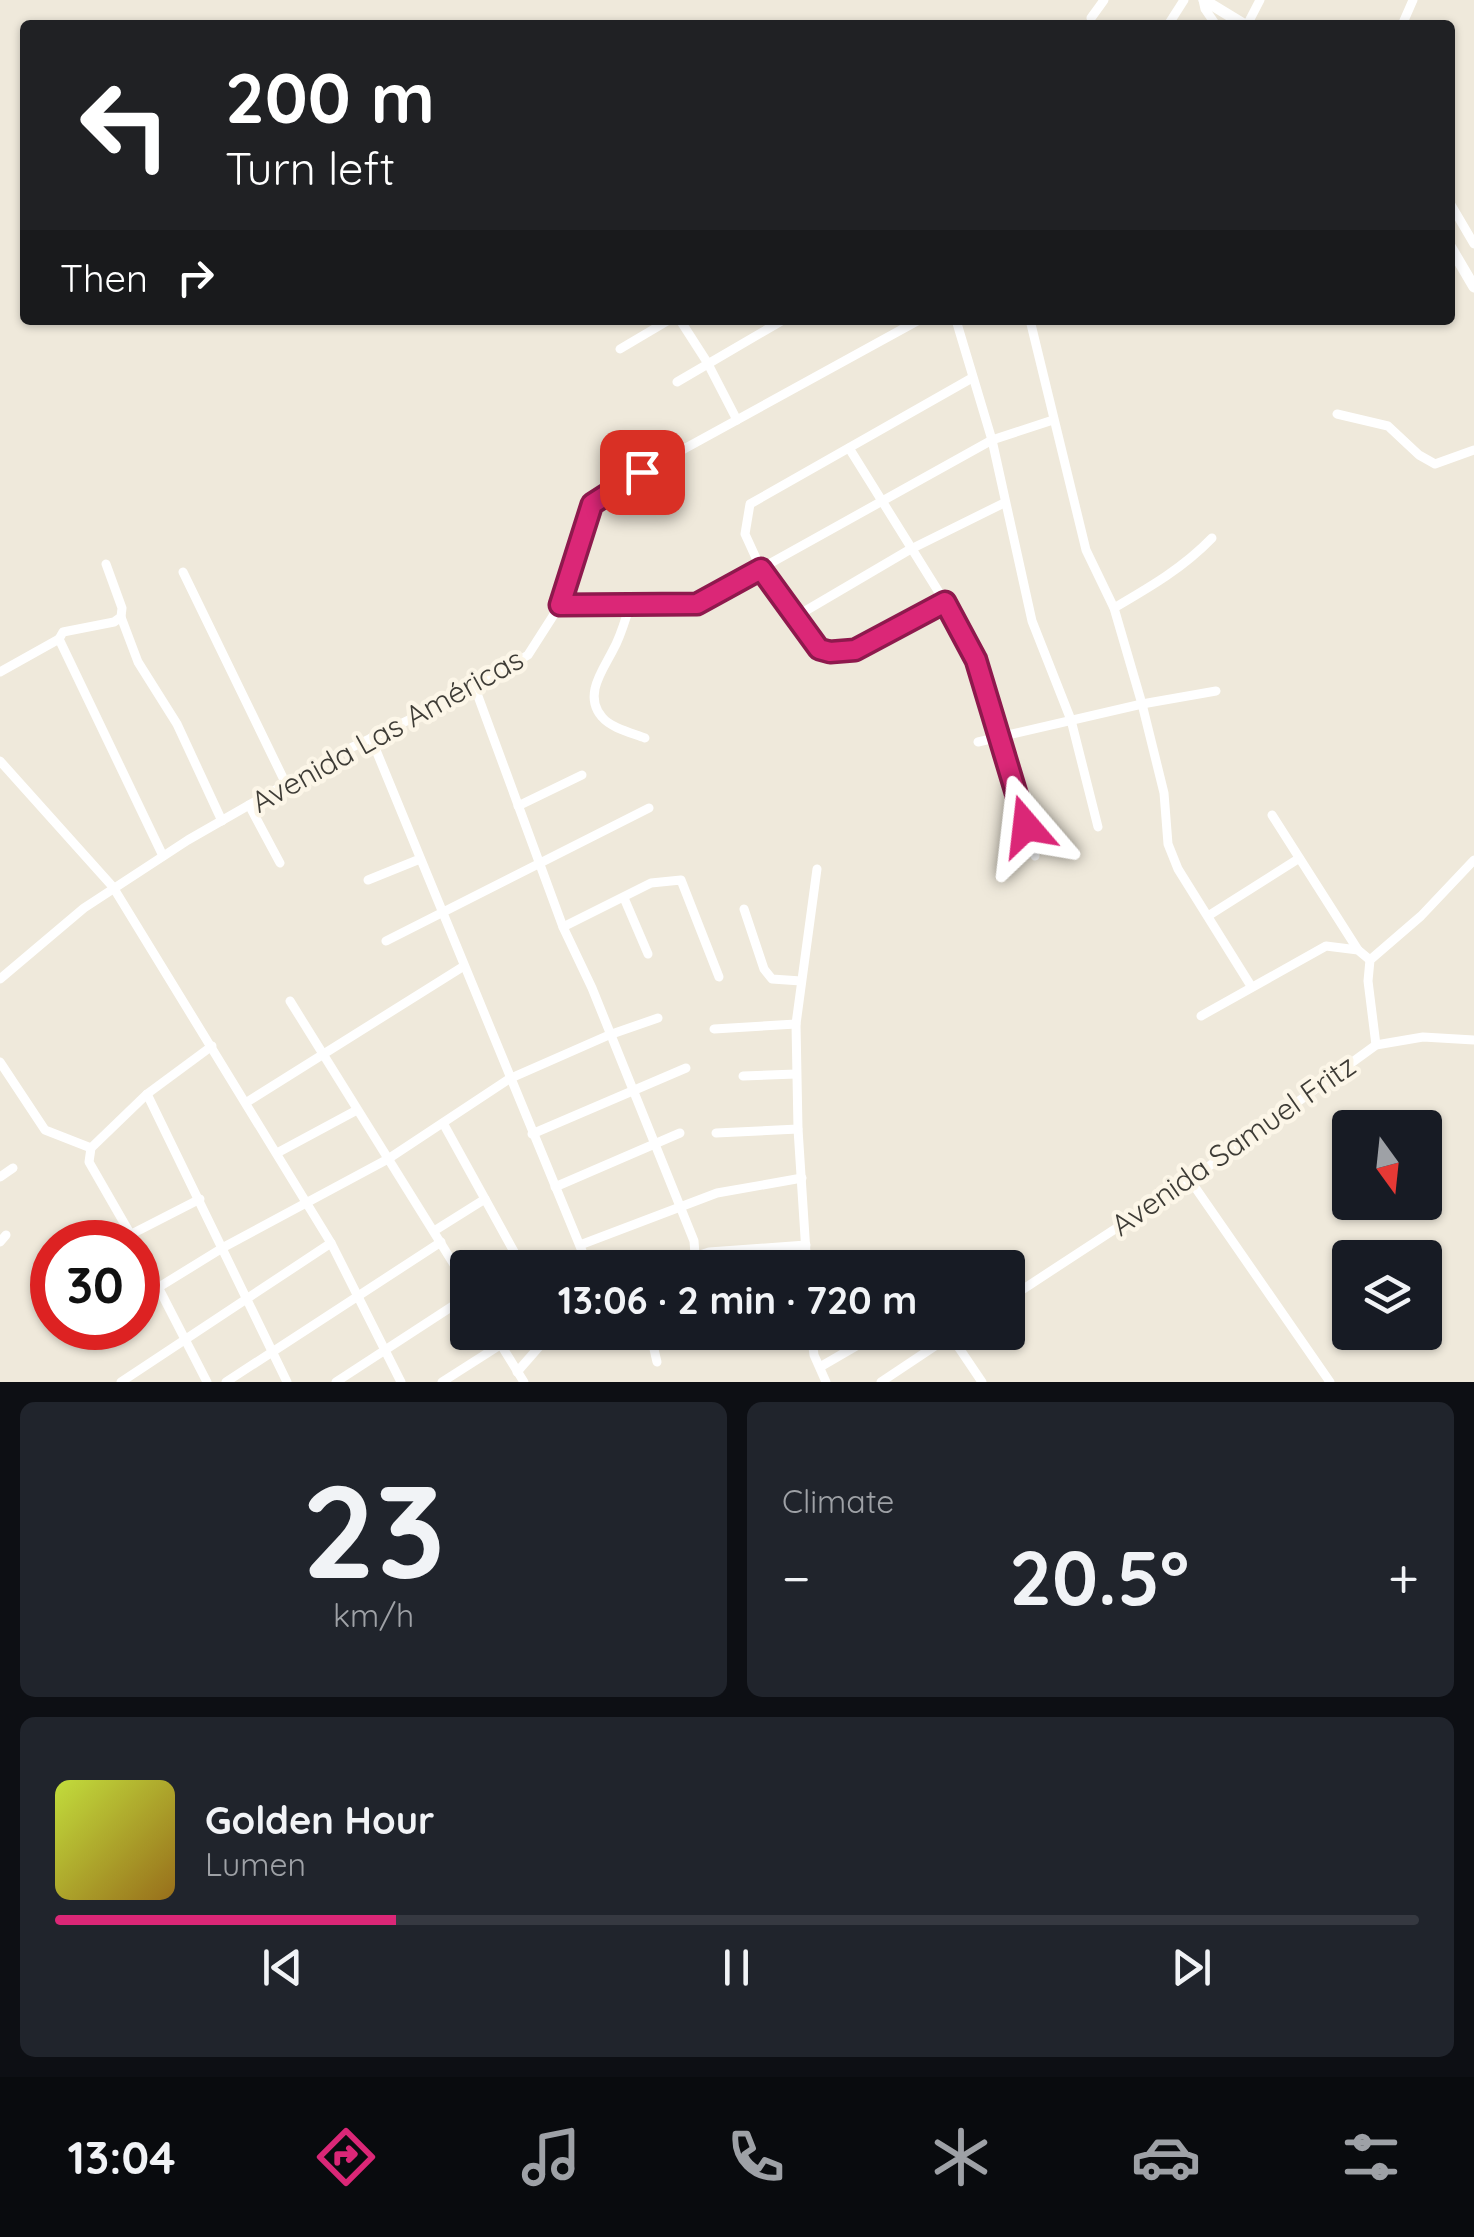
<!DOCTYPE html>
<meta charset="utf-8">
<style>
:root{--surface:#171b24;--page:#20242c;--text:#f1f3f6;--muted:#9ea1a6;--line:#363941;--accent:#db2777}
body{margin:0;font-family:Quicksand,sans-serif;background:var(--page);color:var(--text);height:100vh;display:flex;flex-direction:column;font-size:38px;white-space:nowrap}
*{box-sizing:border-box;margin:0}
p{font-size:32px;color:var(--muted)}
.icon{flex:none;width:55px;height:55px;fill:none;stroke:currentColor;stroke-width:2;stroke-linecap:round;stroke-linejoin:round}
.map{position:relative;height:1382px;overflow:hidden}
.sheet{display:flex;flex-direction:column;gap:20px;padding:20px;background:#0d0f14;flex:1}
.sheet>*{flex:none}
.top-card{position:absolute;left:20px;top:20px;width:1435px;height:305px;border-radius:10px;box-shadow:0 2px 8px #0004;background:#202124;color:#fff;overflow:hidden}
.needle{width:65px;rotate:165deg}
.tools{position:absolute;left:1332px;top:1110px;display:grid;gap:20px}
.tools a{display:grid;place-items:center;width:110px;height:110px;border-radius:10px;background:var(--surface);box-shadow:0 2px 8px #0004;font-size:50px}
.speed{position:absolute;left:30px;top:1220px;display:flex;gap:20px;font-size:50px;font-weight:700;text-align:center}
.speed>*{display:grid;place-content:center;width:130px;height:130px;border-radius:50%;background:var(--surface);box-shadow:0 2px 8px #0004;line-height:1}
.speed .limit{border:15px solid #d22;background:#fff;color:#111}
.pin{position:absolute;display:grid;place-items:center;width:85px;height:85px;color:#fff;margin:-42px;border-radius:20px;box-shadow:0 5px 15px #0006}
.me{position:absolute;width:110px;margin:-55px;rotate:343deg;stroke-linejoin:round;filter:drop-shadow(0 0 8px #0008)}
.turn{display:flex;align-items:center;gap:35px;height:210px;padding:0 40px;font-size:45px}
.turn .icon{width:130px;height:130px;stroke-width:2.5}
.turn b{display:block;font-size:70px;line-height:85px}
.then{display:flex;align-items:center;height:95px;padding:0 40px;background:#0003;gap:20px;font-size:38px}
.big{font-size:75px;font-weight:700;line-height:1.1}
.sheet .widget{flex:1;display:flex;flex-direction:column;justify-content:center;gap:15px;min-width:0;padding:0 35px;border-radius:15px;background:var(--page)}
.sheet .dial{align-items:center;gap:0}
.dial b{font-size:130px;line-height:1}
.song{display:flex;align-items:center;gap:30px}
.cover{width:120px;height:120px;border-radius:15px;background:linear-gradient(135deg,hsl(70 70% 55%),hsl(40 70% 35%))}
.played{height:10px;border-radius:5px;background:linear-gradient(90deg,var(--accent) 25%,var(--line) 25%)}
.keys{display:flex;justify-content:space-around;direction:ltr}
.heat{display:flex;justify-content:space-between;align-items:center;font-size:55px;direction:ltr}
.sheet .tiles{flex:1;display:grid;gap:20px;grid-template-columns:1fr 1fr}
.widget:last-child{grid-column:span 2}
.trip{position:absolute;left:450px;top:1250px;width:575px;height:100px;border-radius:10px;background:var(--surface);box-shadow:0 2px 8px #0004;font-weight:700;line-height:100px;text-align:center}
.tabs{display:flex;height:160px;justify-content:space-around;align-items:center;background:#090b0e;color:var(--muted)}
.tabs .icon{width:70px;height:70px}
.tabs .current{color:var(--accent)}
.tabs b{font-size:45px;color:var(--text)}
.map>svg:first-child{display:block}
</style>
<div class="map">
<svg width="1474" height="1382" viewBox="0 0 1474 1382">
<rect width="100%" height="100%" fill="#efe9db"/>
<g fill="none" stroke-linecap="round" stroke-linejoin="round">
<g stroke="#fff" stroke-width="9">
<polyline points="1203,0 1205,9 1216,25"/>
<polyline points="1091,18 1104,0"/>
<polyline points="1168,25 1184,0"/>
<polyline points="1247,25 1260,0"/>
<polyline points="1402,25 1413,0"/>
<polyline points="1450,203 1474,244"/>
<polyline points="680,320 707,362 737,420"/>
<polyline points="956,320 992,440 1032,621 1071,720 1098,827"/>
<polyline points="1030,320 1086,550 1114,608 1142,704 1164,793 1168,844 1178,869 1251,986"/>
<polyline points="620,349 669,320"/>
<polyline points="677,382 783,320"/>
<polyline points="1337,414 1388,426 1419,455 1435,464 1474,450"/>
<polyline points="849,448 945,602 976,660 1035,856"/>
<polyline points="106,564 122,608 121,617 114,622 63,632 59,639 163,856"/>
<polyline points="183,572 286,784"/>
<path d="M945,602c-37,20 -83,58 -126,47l-58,-80 -16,-35 5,-30 222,-126"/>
<polyline points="560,605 697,604 992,440 1053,420"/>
<path d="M630,605c-5,15 -9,31 -17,45 -10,20 -30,45 -11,67 9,11 30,16 43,21"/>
<path d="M1114,608c36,-21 69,-40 98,-70"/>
<polyline points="121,617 138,662 177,724 222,821"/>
<polyline points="795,617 909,550 1004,503"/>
<polyline points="0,672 59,639"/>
<polyline points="475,688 563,927 592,988 694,1241 696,1268"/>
<polyline points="371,738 589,1268"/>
<polyline points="978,742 1142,704 1216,691"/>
<polyline points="0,761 113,887 331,1243 401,1382"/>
<polyline points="249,805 280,863"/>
<polyline points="518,806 582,775"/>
<polyline points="1272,815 1358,950"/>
<polyline points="368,880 420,859"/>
<polyline points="624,898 648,954"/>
<polyline points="744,909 764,969 772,979 801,981"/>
<polyline points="1208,916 1298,859"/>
<polyline points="563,927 651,883 681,880 719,977"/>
<polyline points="386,941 649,808"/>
<polyline points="0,979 84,908 188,840 338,754 475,688 528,655 560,605 592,504 611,489 919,320"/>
<polyline points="290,1001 468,1287"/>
<polyline points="1201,1016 1326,946 1358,950 1370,960"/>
<polyline points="714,1029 796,1024"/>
<polyline points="1376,1045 1368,981 1370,960 1421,916 1474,860"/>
<polyline points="0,1062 45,1130 91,1148"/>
<polyline points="743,1076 796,1074"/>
<polyline points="147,1094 287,1382"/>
<polyline points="247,1102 464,966"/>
<polyline points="443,1123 485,1199"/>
<polyline points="716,1133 798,1129"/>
<polyline points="532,1134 686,1068"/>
<polyline points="277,1153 357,1110"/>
<polyline points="0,1177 13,1168"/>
<polyline points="1190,1180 1330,1382"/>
<polyline points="555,1187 680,1133"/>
<polyline points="434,1231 485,1199 523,1268"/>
<polyline points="0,1242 6,1235"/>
<polyline points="116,1242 200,1199"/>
<polyline points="135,1242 89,1162 91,1148 147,1094 212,1046"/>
<polyline points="580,1245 717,1193 802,1178"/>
<polyline points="138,1248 207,1382"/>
<polyline points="661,1268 709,1252 806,1245"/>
<polyline points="807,1268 798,1129 796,1024 817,869"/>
<polyline points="1008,1299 1190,1180 1376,1045 1423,1037 1474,1040"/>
<polyline points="138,1300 224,1247 388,1159 509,1079 609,1035 658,1018"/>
<polyline points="493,1332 524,1382"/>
<polyline points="650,1332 657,1362"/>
<polyline points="697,1332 697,1342"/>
<polyline points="811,1332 814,1355 826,1382"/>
<polyline points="951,1336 982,1382"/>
<polyline points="820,1367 875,1335"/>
<polyline points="517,1372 552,1332"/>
<polyline points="121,1382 331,1243"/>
<polyline points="226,1382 441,1242"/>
<polyline points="336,1382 468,1296"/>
<polyline points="442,1382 500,1345"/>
<polyline points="881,1382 956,1332"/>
</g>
<g stroke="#fff" stroke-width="11">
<polyline points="1204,0 1245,25"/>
<polyline points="1450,246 1474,287"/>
</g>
</g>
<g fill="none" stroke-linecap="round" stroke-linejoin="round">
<g stroke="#8e194d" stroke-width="25">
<polyline id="route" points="642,472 592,504 560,605 697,604 761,569 819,649 830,652 855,650 945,602 976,660 1026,826"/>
</g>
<use href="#route" stroke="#db2777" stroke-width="18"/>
</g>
<g text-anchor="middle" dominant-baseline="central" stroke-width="9" stroke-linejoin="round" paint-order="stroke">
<g font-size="30" fill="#3e3c36" stroke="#fcf6e8">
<text transform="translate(387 730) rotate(-29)">Avenida Las Américas</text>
<text transform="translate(1233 1145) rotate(-35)">Avenida Samuel Fritz</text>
</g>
</g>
</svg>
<div class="tools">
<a><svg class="needle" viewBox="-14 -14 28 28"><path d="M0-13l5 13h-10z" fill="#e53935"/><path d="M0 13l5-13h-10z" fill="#9ea1a6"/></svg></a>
<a><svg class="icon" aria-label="layers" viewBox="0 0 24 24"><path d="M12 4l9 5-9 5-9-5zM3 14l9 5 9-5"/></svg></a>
</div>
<div class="speed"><div class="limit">30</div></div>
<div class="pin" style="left:642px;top:472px;background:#d93025"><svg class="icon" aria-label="arrive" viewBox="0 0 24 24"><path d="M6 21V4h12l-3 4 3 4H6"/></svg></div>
<svg class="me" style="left:1026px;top:826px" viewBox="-20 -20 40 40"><path d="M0-17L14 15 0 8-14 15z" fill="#db2777" stroke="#fff" stroke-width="4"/></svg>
<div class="trip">13:06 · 2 min · 720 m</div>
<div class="top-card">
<div class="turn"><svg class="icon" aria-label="left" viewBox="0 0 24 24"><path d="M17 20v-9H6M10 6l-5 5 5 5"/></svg><div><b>200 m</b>Turn left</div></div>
<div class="then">Then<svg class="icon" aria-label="right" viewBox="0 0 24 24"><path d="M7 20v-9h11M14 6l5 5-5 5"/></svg></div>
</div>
</div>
<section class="sheet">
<div class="tiles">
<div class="widget dial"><b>23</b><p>km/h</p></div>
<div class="widget"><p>Climate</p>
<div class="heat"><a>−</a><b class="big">20.5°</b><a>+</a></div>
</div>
<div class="widget">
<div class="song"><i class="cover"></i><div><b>Golden Hour</b><p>Lumen</p></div></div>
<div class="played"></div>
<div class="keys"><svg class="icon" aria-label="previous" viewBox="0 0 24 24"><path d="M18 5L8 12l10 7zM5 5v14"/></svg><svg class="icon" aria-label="pause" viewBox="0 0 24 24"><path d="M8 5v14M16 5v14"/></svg><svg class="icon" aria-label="next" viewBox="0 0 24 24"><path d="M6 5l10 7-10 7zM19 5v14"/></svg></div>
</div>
</div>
</section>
<nav class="tabs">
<b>13:04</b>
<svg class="icon current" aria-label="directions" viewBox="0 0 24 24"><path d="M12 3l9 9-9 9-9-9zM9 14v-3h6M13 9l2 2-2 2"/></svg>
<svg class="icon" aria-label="music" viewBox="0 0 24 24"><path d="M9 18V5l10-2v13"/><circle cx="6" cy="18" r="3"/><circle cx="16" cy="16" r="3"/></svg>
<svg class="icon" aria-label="phone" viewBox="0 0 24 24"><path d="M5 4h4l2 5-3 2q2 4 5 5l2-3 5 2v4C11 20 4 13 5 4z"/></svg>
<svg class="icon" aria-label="climate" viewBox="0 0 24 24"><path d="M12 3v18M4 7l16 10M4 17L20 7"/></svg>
<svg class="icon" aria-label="car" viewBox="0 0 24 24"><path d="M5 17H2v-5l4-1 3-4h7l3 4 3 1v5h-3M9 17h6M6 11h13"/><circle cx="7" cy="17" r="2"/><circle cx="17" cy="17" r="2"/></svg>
<svg class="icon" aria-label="filters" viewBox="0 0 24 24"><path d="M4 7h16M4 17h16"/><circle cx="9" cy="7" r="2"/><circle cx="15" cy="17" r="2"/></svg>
</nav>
